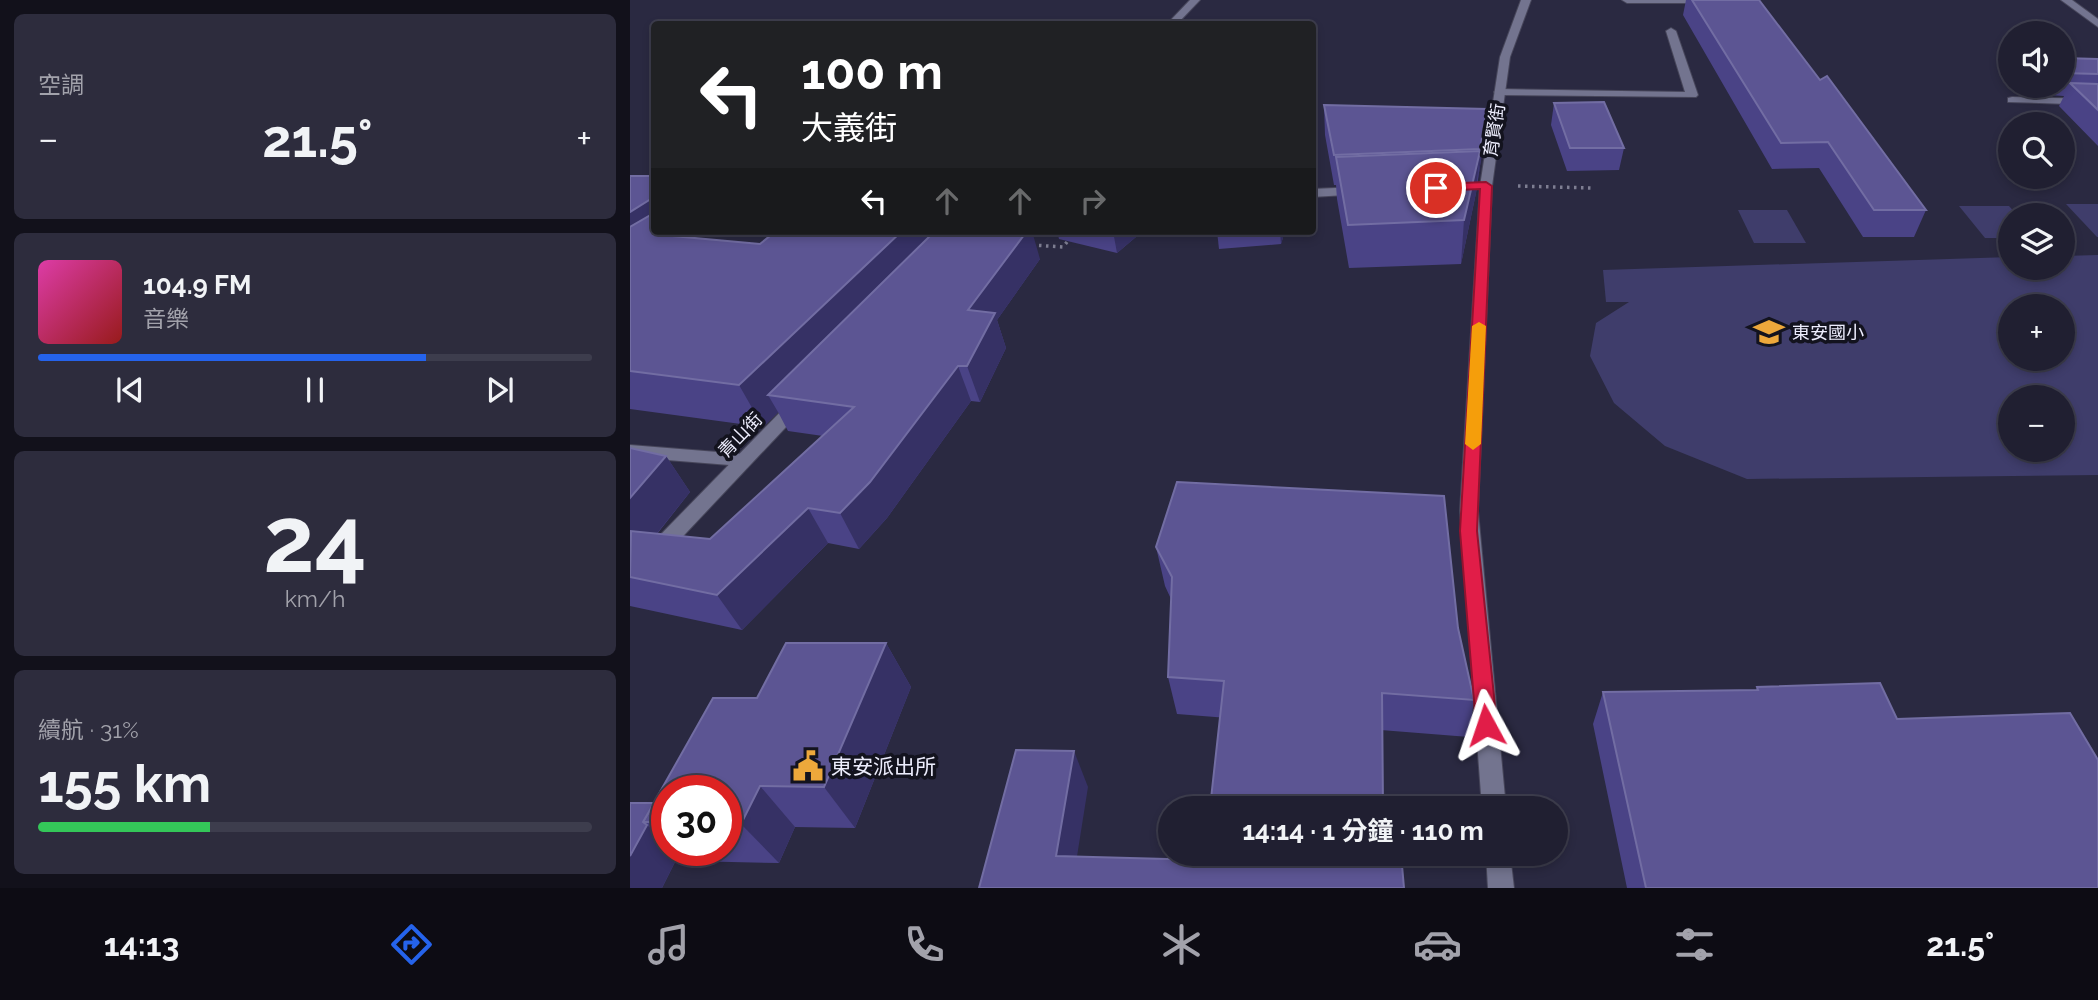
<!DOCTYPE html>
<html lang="zh-TW">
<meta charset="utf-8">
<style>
:root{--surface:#201f31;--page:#2d2c3d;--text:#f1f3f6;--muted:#a2a2ab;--line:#3d3d4d;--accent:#2563eb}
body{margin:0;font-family:Raleway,"Noto Sans TC",sans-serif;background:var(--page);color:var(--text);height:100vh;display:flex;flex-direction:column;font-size:26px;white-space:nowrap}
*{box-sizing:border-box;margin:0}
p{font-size:23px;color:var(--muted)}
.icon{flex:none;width:38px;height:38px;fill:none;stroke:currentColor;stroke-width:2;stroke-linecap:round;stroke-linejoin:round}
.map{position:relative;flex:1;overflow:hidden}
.sheet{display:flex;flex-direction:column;gap:14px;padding:14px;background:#12111b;width:630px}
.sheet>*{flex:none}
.banner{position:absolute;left:21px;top:21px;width:665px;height:214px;border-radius:7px;box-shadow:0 4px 10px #0003,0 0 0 2px var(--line);background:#202124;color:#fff;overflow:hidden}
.buttons{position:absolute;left:1368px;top:21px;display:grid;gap:14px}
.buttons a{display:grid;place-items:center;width:77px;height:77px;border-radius:50%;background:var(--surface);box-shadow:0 4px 10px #0003,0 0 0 2px var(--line);font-size:35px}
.speed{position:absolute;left:21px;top:775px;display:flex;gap:14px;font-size:35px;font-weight:700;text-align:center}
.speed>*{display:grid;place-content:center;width:91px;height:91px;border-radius:50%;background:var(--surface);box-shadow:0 4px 10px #0003,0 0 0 2px var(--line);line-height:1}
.speed .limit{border:10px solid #d22;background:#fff;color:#111}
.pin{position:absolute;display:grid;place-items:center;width:60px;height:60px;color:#fff;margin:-30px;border:4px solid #fff;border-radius:50%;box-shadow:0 2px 7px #0007}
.me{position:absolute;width:77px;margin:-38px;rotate:355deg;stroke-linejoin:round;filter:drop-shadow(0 0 5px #0008)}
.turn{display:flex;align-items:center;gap:24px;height:147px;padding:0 35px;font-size:32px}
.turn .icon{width:91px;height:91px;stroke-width:2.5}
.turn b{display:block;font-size:49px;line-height:60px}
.lanes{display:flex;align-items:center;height:66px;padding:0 35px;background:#0003;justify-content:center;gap:35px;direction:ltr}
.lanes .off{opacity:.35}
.big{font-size:52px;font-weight:700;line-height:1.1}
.sheet .tile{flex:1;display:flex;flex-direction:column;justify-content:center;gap:10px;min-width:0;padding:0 24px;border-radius:10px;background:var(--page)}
.sheet .dial{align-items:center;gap:0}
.dial b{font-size:91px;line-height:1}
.song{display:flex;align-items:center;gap:21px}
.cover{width:84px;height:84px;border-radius:10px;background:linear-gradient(135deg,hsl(320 70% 55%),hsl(0 70% 35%))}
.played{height:7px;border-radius:4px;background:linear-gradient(90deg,var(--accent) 70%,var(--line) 70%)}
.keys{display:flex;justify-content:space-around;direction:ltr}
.heat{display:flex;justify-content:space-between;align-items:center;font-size:38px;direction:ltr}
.charge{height:10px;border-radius:5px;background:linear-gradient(90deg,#34c759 31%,var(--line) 0)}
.trip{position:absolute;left:528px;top:796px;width:410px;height:70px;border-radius:35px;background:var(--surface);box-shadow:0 4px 10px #0003,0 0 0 2px var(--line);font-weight:700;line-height:70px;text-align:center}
.tabs{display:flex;height:112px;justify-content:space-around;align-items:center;background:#0d0c14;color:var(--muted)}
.tabs .icon{width:49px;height:49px}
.tabs .selected{color:var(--accent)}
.tabs b{font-size:32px;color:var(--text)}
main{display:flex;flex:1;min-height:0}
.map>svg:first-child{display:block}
</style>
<main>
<section class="sheet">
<div class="tile"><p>空調</p>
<div class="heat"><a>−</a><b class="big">21.5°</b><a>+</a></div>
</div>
<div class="tile">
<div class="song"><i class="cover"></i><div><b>104.9 FM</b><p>音樂</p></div></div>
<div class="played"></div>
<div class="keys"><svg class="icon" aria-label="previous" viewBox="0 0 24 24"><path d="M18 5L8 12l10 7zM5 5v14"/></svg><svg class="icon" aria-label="pause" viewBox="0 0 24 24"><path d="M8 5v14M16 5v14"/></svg><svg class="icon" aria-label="next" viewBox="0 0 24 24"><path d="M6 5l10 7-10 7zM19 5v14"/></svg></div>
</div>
<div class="tile dial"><b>24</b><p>km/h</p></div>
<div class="tile"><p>續航 · 31%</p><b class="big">155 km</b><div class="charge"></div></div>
</section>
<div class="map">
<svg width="1468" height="888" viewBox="0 0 1468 888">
<rect width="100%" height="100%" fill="#2a2941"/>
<g fill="#3f3d6b" fill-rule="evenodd">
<polygon points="1436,204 1468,204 1468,237 1467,237"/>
<polygon points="1329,206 1379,206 1387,215 1381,215 1381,238 1355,238"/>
<polygon points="1108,210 1157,210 1176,243 1124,243"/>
<path d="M1468,255v220l-351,4 -82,-33 -51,-43 -24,-47 6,-33 33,-21h-23l-3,-32 408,-13v11h52v-12zM1381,306h52v53h-52zM1381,397h52v53h-52z"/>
</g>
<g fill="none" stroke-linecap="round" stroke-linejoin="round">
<g stroke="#47465a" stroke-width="2">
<g id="lane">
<polygon points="992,0 1096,0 1091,3 997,3"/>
<polygon points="1431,0 1442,0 1468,19 1468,27"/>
<polygon points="1041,28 1046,31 1068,95 1066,97 870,95 864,92 870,89 1055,92 1036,31"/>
<polygon points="0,445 112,454 121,460 112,466 0,457"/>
</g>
</g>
<g stroke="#47465a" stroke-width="2">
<g id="street">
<polygon points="891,0 901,0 880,57 862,186 848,511 876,808 852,808 830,511 850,186 870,57"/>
<polygon points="1382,97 1468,99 1468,105 1378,102 1378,98"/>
<polygon points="728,187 733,188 733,194 682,197 682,189"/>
<polygon points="58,231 74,231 0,280 0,270"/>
<polygon points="856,854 880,854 884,888 858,888"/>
</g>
</g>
<g stroke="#47465a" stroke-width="2">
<g id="secondary">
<polygon points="560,0 570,0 547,24 537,24"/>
<polygon points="167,399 173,401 175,405 173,409 7,585 0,587 0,566 161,401"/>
</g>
</g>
<g stroke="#7e7e92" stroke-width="3.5" stroke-dasharray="2.5 4.5" stroke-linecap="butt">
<polyline points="888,186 962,188"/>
<polyline points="402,245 433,247 446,231"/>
</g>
<use href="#lane" fill="#73748f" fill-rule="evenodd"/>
<use href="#street" fill="#73748f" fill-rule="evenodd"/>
<use href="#secondary" fill="#73748f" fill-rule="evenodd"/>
</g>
<g fill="#4a4386" fill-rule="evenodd">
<polygon points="1056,0 1129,0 1190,80 1296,210 1284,237 1233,237 1189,168 1142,169 1053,15"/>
<polygon points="1433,58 1468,59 1468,146 1429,106 1434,96 1418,95 1408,86 1433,86"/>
<polygon points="924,103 994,148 989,170 937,171 921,125"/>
<polygon points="694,105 857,109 854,139 846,193 831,264 719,268 707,199 706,185 704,185 695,135"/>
<polygon points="0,176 47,236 130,244 300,234 410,259 367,320 376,348 350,402 341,401 257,518 229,549 198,543 112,630 0,606 0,448 36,456 60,492 27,534 80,539 193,436 158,431 148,412 133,427 0,409"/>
<polygon points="427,231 513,231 487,253 429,239"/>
<polygon points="587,231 655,231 651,244 589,249"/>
<polygon points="526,547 828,628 844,700 839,737 547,714 538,677 541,599 535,586"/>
<path d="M256,643l25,44 -56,141 -60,-1 -16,36 -92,-2 -8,-7 -17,34 -32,-85h24l103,-105zM37,791h59v59h-59z"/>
<polygon points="1127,687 1267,719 1468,888 997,888 963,724 973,692 1126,690"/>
</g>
<g fill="#363165">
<polygon points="686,107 687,135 682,148 682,117"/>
<polygon points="857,109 854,139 848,179 850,149"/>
<polygon points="850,151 846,193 831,264 834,220"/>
<polygon points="24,197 24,231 53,231 47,235 53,248 0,267 0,212"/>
<polygon points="272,231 303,231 300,234 306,251 138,395 148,412 133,427 109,385"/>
<polygon points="397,231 402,231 410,259 367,320 376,348 350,402 337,366 338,310"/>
<polygon points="483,231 513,231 487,253"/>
<polygon points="650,231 655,231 651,244"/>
<polygon points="328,366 341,401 257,518 229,549 210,513"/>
<polygon points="36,456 60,492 24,537 0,560 0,498"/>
<polygon points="178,508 198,543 112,630 87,595"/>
<polygon points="256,643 281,687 225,828 194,787"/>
<polygon points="444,751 458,787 442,888 426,856"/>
<polygon points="130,786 165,827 149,863 111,824"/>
<polygon points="17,825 37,843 37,850 45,850 49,854 32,888 0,888 0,856"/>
</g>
<g fill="#5c5593" stroke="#726da3" stroke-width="2">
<polygon points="1062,0 1129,0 1190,80 1197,76 1296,210 1244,210 1198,142 1151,143"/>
<polygon points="1433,58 1468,59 1468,74 1433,73"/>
<polygon points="1440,83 1468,84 1468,110"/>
<polygon points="974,102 994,148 940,148 924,103"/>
<polygon points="694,105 857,109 850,149 704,155"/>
<polygon points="682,107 686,107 682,117"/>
<polygon points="850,151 834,220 718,225 706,157"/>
<polygon points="0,176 24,176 24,197 0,212"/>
<polygon points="24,213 24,231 32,231 32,235 130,244 146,231 272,231 109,385 0,371 0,227"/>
<polygon points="305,231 397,231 338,310 365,313 337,366 328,366 240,482 210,513 178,508 87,595 0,577 1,531 80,539 224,407 138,395"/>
<polygon points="0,448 36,456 0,498"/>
<polygon points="547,482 814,496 828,628 844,700 752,693 753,808 580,808 594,681 538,677 542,577 526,547"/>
<polygon points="156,643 256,643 194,787 130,786 111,824 96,823 96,791 37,791 37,822 13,822 83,698 127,698"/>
<polygon points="1250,683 1267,719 1440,713 1468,760 1468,888 1016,888 973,692 1128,690 1127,687"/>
<polygon points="386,750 444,751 426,856 574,860 575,854 771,854 774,888 349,888"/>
<polygon points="0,803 24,803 13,822 17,825 0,856"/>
</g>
<polygon fill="#e11d48" stroke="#92132f" stroke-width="2" points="856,182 862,186 847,531 867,725 864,732 856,734 849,732 846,725 830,531 850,189 806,191 800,188 806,184"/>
<polygon fill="#f59e0b" points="849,322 856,326 851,444 843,450 835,444 842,326"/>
<defs>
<g id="school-bare" transform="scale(2.415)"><path d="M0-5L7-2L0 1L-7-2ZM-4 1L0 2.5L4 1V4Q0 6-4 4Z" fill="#eda83b" stroke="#13131e" stroke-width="2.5" paint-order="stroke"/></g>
<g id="civic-bare" transform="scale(2.415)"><path d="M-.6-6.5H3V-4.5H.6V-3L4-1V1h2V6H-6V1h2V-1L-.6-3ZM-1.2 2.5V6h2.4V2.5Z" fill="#eda83b" stroke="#13131e" stroke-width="2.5" paint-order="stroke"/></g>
</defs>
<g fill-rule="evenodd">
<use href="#school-bare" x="1139" y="332"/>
<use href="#civic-bare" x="178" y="766"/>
</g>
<g text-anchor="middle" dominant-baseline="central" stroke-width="7" stroke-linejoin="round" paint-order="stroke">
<g font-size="18" fill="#ededfd" stroke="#13131e">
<text transform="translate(864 130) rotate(-81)">育賢街</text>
<text transform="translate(110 435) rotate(-46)">青山街</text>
</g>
<g font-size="18" fill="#ededfd" stroke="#13131e" text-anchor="start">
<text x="1162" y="332">東安國小</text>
</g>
<g font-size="21" fill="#ededfd" stroke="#13131e" text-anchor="start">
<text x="201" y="766">東安派出所</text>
</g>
</g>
</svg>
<div class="buttons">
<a><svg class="icon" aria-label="sound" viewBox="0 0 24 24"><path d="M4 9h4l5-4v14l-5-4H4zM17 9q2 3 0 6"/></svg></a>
<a><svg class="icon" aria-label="search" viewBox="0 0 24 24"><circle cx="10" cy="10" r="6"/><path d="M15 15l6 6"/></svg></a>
<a><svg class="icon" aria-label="layers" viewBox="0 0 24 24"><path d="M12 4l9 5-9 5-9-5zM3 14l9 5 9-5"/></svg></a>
<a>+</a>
<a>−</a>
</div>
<div class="speed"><div class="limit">30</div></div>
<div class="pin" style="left:806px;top:188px;background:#d93025"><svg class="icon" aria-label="arrive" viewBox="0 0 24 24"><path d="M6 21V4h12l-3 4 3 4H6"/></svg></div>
<svg class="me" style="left:856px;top:725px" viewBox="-20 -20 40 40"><path d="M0-17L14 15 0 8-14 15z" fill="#e11d48" stroke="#fff" stroke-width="4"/></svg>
<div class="trip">14:14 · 1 分鐘 · 110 m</div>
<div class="banner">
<div class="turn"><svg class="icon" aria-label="left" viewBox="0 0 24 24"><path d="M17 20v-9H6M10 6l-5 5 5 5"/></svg><div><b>100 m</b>大義街</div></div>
<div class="lanes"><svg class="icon" aria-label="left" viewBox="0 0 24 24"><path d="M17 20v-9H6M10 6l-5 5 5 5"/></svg><svg class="icon off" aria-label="ahead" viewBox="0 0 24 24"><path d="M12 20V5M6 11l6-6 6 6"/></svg><svg class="icon off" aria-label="ahead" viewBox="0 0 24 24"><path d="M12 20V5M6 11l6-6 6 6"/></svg><svg class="icon off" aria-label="right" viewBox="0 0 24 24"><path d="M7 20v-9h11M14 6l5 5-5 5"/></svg></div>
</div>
</div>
</main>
<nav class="tabs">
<b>14:13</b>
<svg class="icon selected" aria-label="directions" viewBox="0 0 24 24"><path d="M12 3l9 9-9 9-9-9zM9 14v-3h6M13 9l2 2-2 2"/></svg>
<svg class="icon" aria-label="music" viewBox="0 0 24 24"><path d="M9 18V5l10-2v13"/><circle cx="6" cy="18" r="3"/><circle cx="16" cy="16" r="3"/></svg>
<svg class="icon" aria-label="phone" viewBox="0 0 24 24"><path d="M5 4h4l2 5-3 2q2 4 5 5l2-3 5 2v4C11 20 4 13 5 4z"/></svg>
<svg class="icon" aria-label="climate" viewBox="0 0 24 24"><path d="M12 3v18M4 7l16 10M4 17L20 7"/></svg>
<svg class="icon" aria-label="car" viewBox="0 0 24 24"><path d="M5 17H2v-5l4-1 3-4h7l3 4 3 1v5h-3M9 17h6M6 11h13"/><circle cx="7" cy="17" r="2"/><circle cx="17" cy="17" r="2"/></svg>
<svg class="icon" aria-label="filters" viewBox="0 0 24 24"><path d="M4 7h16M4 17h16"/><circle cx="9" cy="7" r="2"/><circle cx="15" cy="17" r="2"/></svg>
<b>21.5°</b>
</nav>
